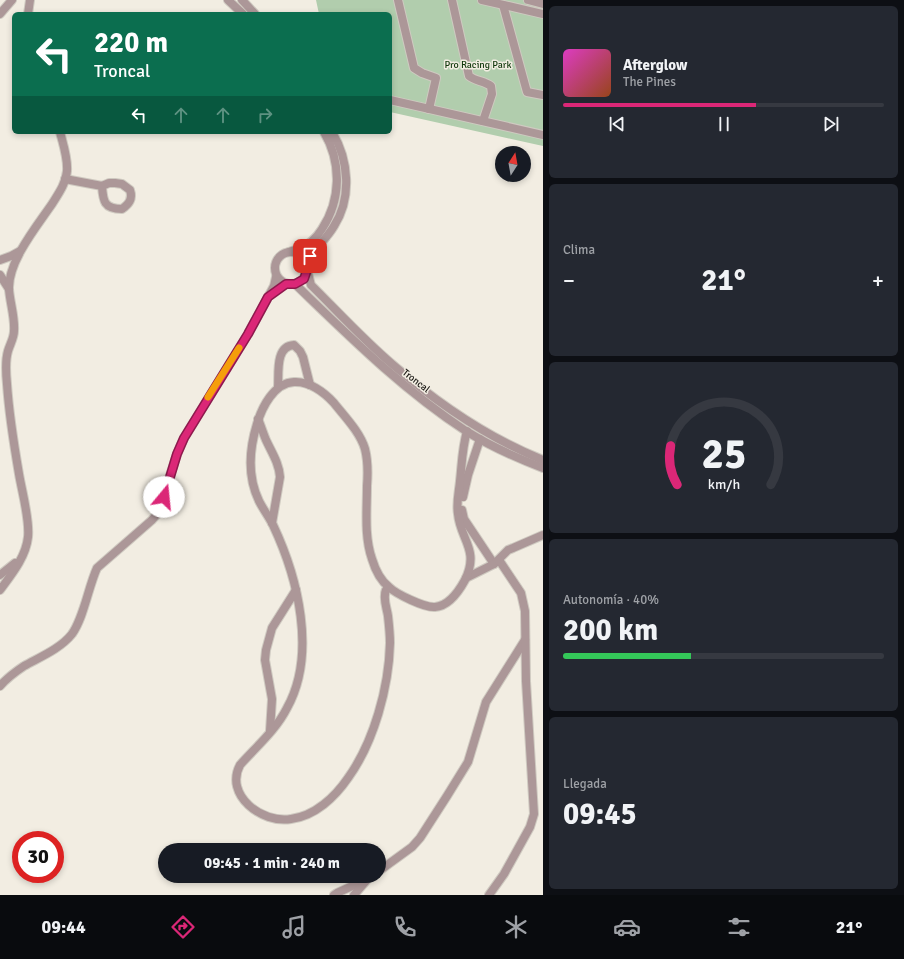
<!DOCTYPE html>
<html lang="es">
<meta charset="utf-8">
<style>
:root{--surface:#171b24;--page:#242831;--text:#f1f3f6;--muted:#9ea1a6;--line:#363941;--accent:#db2777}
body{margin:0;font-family:Signika,sans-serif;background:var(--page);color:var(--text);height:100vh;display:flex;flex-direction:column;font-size:15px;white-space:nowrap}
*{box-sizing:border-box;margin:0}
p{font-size:13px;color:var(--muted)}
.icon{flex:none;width:22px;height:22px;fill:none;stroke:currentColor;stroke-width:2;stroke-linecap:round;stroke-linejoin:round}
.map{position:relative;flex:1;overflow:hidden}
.sheet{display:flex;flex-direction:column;gap:6px;padding:6px;background:#0d0f14;width:361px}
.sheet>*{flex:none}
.top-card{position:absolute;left:12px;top:12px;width:380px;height:122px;border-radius:6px;box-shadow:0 2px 6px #0003;background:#0b6e4f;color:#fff;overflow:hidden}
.needle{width:26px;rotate:11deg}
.buttons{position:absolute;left:495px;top:146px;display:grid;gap:8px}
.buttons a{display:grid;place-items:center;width:36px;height:36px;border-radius:50%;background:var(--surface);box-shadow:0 2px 6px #0003;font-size:20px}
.speed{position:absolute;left:12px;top:831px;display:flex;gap:8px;font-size:20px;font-weight:700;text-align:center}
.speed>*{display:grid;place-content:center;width:52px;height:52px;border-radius:50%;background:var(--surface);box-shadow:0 2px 6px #0003;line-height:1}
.speed .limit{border:6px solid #d22;background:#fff;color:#111}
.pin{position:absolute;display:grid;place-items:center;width:34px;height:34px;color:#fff;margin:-17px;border-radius:8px;box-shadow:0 2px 6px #0006}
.me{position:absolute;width:44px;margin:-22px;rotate:17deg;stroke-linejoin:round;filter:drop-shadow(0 0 3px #0008)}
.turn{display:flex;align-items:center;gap:14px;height:84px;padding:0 16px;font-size:18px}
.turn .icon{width:52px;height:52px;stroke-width:2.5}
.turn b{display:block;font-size:28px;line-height:34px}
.lanes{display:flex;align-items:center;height:38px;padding:0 16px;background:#0003;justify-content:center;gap:20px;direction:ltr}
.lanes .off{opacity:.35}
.big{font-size:30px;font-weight:800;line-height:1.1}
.sheet .widget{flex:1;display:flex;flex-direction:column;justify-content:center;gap:6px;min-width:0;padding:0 14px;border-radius:6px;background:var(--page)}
.sheet .dial{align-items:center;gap:0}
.dial svg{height:104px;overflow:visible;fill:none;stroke:var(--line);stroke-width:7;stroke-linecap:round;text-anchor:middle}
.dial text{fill:var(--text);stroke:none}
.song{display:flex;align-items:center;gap:12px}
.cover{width:48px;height:48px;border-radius:6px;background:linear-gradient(135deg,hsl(310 70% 55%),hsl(20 70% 35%))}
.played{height:4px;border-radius:2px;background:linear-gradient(90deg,var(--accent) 60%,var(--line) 60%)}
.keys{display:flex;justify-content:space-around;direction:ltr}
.heat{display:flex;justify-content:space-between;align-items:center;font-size:22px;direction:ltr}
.charge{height:6px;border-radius:3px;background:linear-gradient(90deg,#34c759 40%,var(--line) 0)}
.trip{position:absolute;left:158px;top:843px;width:228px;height:40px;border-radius:20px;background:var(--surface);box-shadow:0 2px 6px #0003;font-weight:800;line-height:40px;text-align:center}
.tabs{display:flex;height:64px;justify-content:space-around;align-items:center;background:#090b0e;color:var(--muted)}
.tabs .icon{width:28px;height:28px}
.tabs .on{color:var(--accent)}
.tabs b{font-size:18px;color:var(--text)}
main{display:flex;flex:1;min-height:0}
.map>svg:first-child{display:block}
</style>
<main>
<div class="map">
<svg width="543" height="895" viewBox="0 0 543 895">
<rect width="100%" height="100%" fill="#f2ede2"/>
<polygon fill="#b1cdad" points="316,0 543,0 543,146 390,112 390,14 319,14"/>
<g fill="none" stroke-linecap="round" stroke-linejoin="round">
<g stroke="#cfcac1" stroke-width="10">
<g id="minor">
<polyline points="228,0 243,14"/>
<polyline points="242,0 255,14"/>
<polyline points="398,0 414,68 422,73 436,78 429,109"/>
<path d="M452,0l17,76c6,5 15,5 22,10l1,8 -9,27"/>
<polyline points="482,0 543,14"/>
<polyline points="528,0 543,4"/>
<polyline points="503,5 527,92 543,95"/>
<polyline points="0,14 12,0"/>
<polyline points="28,14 30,0"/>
<polyline points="390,100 543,135"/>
<path d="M65,179l37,7 7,-3h6l7,1 8,6c3,9 -1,14 -8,19 -18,0 -19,-8 -20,-23"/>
<circle cx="291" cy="268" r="16"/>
<path d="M289,252c4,-2 9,-2 12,-4 9,-4 16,-11 21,-19 19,-29 20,-66 2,-97"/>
<polyline points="0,260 11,256 20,251"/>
<path d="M307,263c6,-14 19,-23 27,-37 18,-28 15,-66 -2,-94"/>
<path d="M307,270l4,15 5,5c25,25 49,51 76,74 45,39 96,74 151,96"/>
<polyline points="0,275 9,289"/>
<path d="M295,284c55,53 107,105 171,147 24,15 51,27 77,37"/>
<path d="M278,387c1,-14 -3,-41 16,-42l6,6 3,6 7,28"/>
<path d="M258,419c3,7 5,14 8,21 6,13 13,23 14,37l-8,46"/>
<polyline points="463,497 468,475 480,439"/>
<polyline points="462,510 464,519 494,564"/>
<polyline points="0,575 15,563"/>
<polyline points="466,578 494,564 508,550 513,548 543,535"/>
<path d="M388,587c-2,2 -3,5 -3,8 -1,7 2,14 3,21 1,9 2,18 2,27 -1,44 -16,99 -42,135 -13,19 -33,38 -57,41 -29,5 -67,-24 -51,-54 16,-18 36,-35 47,-57 30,-54 11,-130 -14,-183 -4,-8 -10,-16 -14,-24 -12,-25 -10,-51 -2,-77 5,-17 17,-41 37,-42 15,-1 30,10 40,21 11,14 26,29 31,46 3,12 3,24 2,37 0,24 -3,50 5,73 3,10 9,22 17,28 7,7 36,21 46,20 14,-1 24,-16 30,-27 15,-30 -5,-41 -7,-66 -2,-11 1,-22 2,-33 2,-18 2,-32 7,-50"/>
<path d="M0,590c11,-15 26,-33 28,-53 2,-17 -6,-45 -9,-63 -5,-29 -10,-60 -12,-90 -1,-10 -2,-23 1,-33 2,-7 6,-13 6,-20 1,-14 -4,-28 -5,-42 -1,-28 28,-63 43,-85 7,-11 14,-21 15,-33 1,-13 -4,-27 -7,-39"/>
<path d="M0,686c7,-8 15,-14 24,-20 16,-9 36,-17 48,-32 12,-17 16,-46 25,-66l55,-48 6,-7 19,-59 7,-16 64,-104 26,-48 2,-9"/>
<polyline points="270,731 272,699 265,660 266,650 272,628 296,590"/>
<polyline points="379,871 412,847 420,838 447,796 468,762 486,702 525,640"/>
<polyline points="334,895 337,893 372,877"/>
<polyline points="354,895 366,881"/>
<polyline points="489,895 504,874 530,827 534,814 526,681 525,611 521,593 499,560"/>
</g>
</g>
<use href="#minor" stroke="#ac9798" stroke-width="8"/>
</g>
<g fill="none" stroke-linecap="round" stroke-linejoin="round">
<g stroke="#8e194d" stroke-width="10">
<polyline id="route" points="164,497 177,454 184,438 248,334 268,297 286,284 295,284 304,279 307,270 307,263 310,256"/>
</g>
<use href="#route" stroke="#db2777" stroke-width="7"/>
<polyline stroke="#f59e0b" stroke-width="7" points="208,397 239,348"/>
</g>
<g text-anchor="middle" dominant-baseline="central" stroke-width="3" stroke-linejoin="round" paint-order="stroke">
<g font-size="10" fill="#11390c" stroke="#f2ede2">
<text x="478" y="65">Pro Racing Park</text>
</g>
<g font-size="10" fill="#171511" stroke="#f2ede2">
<text transform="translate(416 381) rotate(38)">Troncal</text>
</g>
</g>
</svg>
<div class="buttons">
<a><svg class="needle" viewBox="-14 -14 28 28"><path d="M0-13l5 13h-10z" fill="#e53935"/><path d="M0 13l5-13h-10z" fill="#9ea1a6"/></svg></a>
</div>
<div class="speed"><div class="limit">30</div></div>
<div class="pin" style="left:310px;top:256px;background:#d93025"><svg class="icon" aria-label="arrive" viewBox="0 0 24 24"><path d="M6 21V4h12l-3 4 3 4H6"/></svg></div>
<svg class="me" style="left:164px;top:497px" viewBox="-20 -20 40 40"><circle r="19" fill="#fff"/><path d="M0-13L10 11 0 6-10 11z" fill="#db2777"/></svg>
<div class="trip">09:45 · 1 min · 240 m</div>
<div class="top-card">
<div class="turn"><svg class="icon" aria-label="left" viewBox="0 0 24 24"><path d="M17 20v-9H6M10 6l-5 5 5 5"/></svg><div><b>220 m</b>Troncal</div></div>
<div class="lanes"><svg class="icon" aria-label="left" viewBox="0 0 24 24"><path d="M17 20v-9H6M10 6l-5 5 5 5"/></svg><svg class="icon off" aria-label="ahead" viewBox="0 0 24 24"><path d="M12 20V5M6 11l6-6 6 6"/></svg><svg class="icon off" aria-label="ahead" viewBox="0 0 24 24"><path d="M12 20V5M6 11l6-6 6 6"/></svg><svg class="icon off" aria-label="right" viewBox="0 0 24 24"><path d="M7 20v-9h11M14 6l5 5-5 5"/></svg></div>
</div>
</div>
<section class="sheet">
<div class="widget">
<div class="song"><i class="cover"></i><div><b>Afterglow</b><p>The Pines</p></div></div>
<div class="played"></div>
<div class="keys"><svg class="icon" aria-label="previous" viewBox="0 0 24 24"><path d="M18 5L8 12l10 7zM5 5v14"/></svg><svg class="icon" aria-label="pause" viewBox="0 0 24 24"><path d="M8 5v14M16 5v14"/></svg><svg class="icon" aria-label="next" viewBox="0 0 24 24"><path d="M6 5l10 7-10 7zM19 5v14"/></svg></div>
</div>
<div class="widget"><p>Clima</p>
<div class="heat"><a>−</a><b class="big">21°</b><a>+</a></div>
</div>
<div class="widget dial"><svg viewBox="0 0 100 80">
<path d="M14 69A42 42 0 1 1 86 69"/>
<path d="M14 69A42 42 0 0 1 9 39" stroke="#db2777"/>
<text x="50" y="56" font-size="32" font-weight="700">25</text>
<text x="50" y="72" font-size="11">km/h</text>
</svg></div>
<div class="widget"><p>Autonomía · 40%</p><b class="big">200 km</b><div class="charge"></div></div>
<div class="widget"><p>Llegada</p><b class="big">09:45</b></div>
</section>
</main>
<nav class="tabs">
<b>09:44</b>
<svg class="icon on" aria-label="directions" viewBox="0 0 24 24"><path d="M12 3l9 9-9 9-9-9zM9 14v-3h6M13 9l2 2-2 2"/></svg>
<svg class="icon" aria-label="music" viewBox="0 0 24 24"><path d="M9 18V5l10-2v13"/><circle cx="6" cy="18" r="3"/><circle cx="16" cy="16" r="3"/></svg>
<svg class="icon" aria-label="phone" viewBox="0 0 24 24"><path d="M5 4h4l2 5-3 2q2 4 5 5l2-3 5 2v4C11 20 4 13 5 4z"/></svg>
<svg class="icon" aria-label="climate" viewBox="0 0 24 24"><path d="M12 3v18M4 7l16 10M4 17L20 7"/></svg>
<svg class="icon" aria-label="car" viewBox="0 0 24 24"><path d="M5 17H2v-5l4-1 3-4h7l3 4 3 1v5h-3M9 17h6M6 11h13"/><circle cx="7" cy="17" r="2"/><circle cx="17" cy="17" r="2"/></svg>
<svg class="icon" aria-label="filters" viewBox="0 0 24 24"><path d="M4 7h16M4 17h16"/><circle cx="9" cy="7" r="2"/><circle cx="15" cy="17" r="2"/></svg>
<b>21°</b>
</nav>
